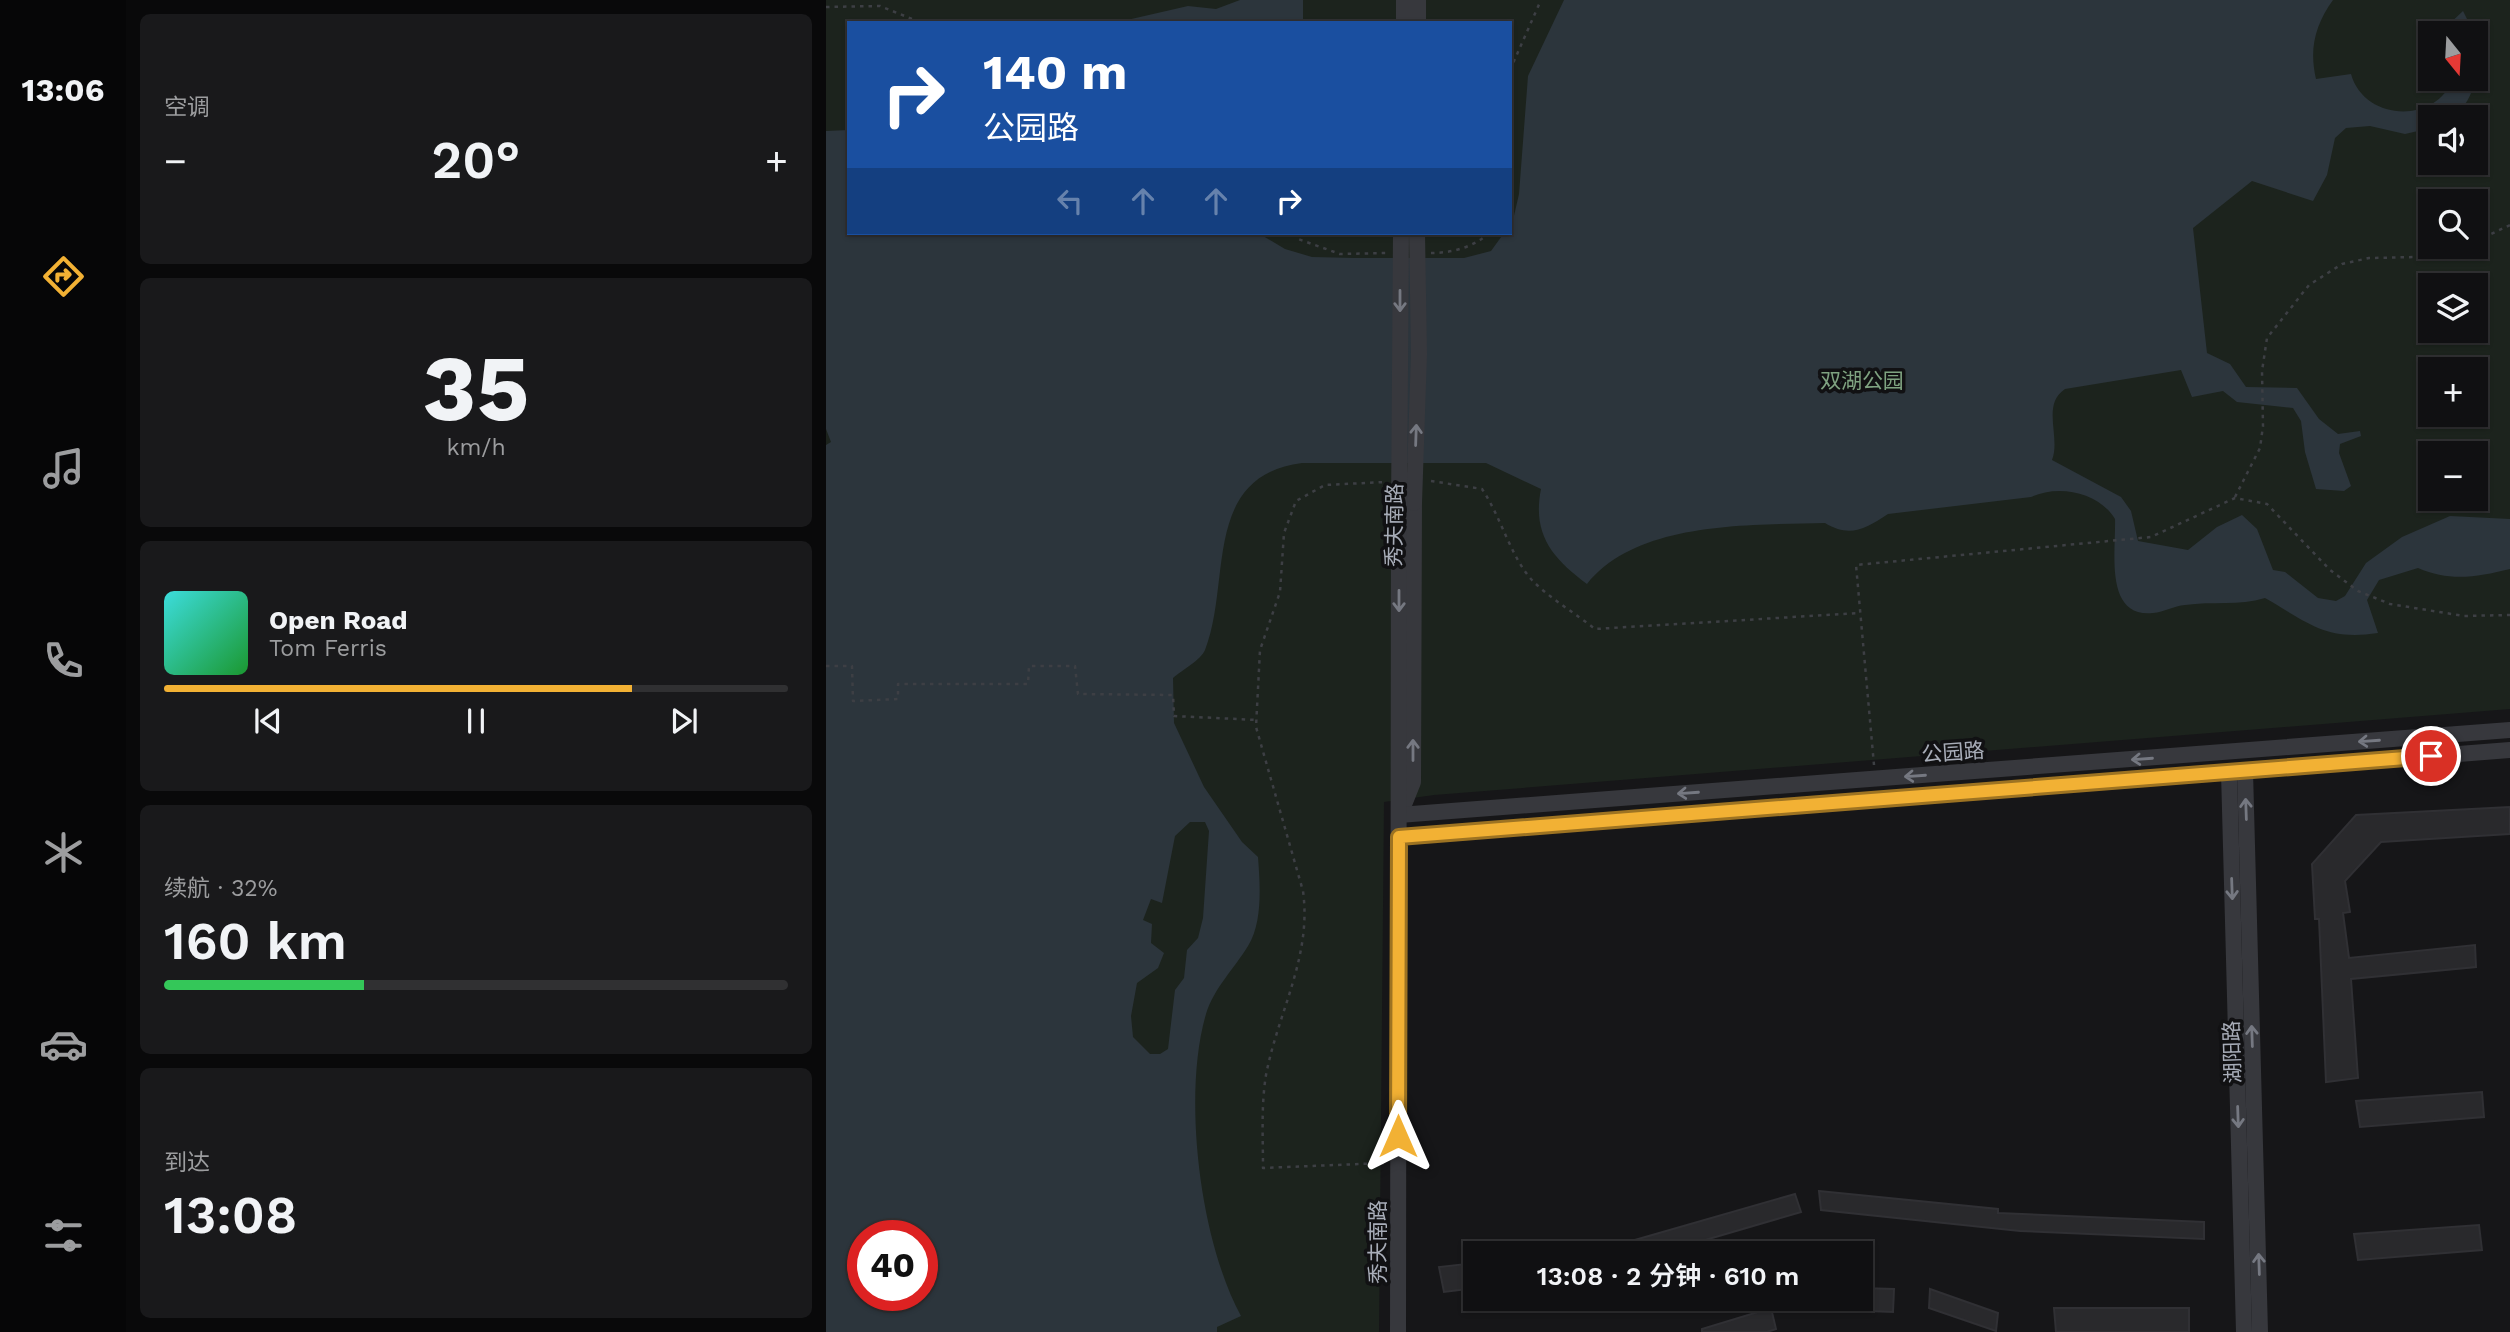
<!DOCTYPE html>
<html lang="zh">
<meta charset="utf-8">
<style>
:root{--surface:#101012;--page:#19191b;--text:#f1f3f6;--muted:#9c9d9f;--line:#303032;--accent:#f2b134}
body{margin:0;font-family:"Work Sans","Noto Sans SC",sans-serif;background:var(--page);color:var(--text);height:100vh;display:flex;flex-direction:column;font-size:26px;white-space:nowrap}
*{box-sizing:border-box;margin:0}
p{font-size:23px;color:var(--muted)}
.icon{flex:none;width:38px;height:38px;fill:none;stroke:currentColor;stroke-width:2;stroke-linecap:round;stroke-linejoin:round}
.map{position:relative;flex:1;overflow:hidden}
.drawer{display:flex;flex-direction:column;gap:14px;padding:14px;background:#09090a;width:700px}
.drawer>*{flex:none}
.top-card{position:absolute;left:21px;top:21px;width:665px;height:214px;border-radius:0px;box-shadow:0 2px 5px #0004,0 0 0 2px var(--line);background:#1a4fa0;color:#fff;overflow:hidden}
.needle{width:46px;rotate:162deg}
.buttons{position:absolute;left:1592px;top:21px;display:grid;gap:14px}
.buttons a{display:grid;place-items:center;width:70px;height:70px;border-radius:0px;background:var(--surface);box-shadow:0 2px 5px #0004,0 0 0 2px var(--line);font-size:35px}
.speed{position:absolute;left:21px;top:1220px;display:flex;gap:14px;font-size:35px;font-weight:700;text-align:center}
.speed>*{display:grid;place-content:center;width:91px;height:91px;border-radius:50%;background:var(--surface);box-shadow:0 2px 5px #0004,0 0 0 2px var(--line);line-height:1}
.speed .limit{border:10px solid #d22;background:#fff;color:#111}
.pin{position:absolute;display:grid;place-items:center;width:60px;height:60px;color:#fff;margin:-30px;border:4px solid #fff;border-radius:50%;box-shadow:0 2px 7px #0007}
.me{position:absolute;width:77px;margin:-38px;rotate:0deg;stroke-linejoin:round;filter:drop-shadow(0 0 5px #0008)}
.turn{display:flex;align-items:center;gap:24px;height:147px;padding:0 21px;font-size:32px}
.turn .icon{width:91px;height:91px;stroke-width:2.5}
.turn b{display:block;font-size:49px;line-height:60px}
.lanes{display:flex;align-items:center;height:66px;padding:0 21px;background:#0003;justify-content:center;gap:35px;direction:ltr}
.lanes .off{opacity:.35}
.big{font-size:52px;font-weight:600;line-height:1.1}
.drawer .card{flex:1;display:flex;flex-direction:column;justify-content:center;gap:10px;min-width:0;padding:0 24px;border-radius:10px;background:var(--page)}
.drawer .dial{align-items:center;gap:0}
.dial b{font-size:91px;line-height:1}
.song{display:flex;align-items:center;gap:21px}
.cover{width:84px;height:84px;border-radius:10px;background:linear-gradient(135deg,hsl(180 70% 55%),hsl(130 70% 35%))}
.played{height:7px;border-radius:4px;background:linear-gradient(90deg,var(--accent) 75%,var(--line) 75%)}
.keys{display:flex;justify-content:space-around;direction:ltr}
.heat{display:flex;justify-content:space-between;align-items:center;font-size:38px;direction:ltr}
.charge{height:10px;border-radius:5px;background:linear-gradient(90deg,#34c759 32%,var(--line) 0)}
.trip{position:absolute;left:637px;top:1241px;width:410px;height:70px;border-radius:0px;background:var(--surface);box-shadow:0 2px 5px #0004,0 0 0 2px var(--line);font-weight:600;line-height:70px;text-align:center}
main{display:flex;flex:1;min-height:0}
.tab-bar{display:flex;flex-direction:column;width:126px;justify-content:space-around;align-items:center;background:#060607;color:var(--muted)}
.tab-bar .icon{width:49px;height:49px}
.tab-bar .active{color:var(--accent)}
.tab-bar b{font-size:32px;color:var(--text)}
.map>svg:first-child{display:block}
</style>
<main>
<nav class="tab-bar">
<b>13:06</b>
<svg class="icon active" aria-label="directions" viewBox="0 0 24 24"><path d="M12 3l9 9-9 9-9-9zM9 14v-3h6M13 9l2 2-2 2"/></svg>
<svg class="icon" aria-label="music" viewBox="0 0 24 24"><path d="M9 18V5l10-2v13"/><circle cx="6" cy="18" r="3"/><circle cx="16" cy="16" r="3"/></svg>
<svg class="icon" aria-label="phone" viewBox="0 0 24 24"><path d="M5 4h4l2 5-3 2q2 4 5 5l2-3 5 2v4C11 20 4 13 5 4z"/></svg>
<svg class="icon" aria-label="climate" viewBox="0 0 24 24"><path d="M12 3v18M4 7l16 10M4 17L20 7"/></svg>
<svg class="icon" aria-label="car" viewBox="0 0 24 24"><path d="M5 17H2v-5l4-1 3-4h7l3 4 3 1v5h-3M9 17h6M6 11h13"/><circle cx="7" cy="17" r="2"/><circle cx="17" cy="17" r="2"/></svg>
<svg class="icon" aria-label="filters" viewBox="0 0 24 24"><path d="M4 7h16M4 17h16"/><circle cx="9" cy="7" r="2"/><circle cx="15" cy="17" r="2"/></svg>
</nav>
<section class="drawer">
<div class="card"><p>空调</p>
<div class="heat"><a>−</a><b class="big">20°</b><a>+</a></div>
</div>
<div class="card dial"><b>35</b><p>km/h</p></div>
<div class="card">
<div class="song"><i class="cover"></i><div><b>Open Road</b><p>Tom Ferris</p></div></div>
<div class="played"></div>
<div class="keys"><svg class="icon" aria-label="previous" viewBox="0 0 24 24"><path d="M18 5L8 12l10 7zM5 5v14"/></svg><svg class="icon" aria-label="pause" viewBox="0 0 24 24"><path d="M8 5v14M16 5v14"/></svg><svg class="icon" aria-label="next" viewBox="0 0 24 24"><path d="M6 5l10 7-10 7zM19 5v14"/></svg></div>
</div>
<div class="card"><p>续航 · 32%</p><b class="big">160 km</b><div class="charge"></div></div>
<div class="card"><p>到达</p><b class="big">13:08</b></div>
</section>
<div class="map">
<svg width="1684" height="1332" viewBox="0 0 1684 1332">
<rect width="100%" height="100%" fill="#161618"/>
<path fill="#1c231d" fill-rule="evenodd" d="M0,0h1684v709l-1076,86 -50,7 -5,530h-553zM23,23h661v210h-661zM1605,33h45v46h-45zM1605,117h45v46h-45zM1605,201h45v46h-45zM1605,285h45v46h-45zM1605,369h45v46h-45zM1605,453h45v46h-45zM37,1236h59v59h-59z"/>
<g fill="#2c353c" fill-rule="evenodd">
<polygon points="414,0 477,0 477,23 288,23 362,6 390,9"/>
<path d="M738,0h769c-18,25 -24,49 -17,79l35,-5c13,47 84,51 102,5h23c-8,27 -16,38 -45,38v11l-26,6 -35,-8 -24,2 -11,10 -8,37 -14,26 -61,-20 -59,47 14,125 23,11 16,23 51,1 22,31 19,15 22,-3 1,5 -21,8 -1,9 12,33 -7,5 -28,-2 -11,-37 -4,-31 -8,-13 -56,-6 -14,-11 -31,6 -11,-27 -116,19c-24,16 -4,48 -13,71l69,37 10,14 7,30 50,9 29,-23 25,-12 15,14 16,41 12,2 33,26 18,3 9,-5 21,-33 36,-26 48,-21 60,3v50c-33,8 -60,13 -92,-1l-39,12 -12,20 11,33c-53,8 -69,-10 -113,-35 -26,8 -53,3 -80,7 -11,1 -21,7 -32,8 -49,5 -37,-61 -38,-94 -16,-27 -57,-35 -84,-22l-143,17c-23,15 -38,24 -63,9 -75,2 -188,-2 -238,61 -35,-26 -55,-50 -46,-95l-55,-26h-184c-101,13 -70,119 -97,187 -4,10 -23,20 -32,28l1,45 30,64 38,55 16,15c2,27 5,65 -10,89 -14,23 -34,42 -42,68 -24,82 -6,227 35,302l-24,11v5h-391v-887l5,-3 -5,-13v-298l23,-1v103h409l27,16 27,8 43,1h109l27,-7 13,-18h6l9,-39 9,-118zM364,822h15l4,9 -6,87 -5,20 -11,12 -3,28 -9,12 -7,59 -8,5h-10l-17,-17 -2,-21 6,-33 21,-15 6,-15 -13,-10 1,-19 -9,-4 8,-21 11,4 13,-67zM37,1236h59v59h-59z"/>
<polygon points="1637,11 1648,33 1626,33 1621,26"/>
</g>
<g fill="#29292c" stroke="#303034" stroke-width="2">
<polygon points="1684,807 1684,834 1555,842 1519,881 1524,912 1517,913 1523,958 1649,945 1650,967 1525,979 1532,1078 1500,1082 1493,919 1489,919 1486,864 1530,815"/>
<polygon points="1656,1092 1658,1117 1534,1127 1530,1101"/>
<polygon points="993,1191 1172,1209 1172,1213 1378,1222 1378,1239 1194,1231 995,1210"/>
<polygon points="969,1194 975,1212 835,1253 775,1253 774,1250"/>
<polygon points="1653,1225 1656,1250 1532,1260 1528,1234"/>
<polygon points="649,1263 649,1288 618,1292 613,1267"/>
<polygon points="1034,1288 1068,1289 1067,1312 1014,1310 1015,1298 1034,1298"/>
<polygon points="1104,1289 1172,1313 1170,1331 1103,1308"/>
<polygon points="945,1308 950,1329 941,1332 876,1332 876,1329"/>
<polygon points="1228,1308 1363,1308 1363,1332 1230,1332"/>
</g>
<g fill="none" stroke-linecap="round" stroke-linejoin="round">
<g stroke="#3d3f44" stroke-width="2.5" stroke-dasharray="3.5 5" stroke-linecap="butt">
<polyline points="0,7 54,6 96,23"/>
<polyline points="684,70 715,0"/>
<polyline points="468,233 472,239 514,254 560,253"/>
<polyline points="1650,241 1684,225"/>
<path d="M605,253c21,0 43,-6 58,-20"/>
<path d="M605,481l51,8c19,28 28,66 49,90 18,19 44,34 64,50l265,-16"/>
<polyline points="1409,497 1434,448 1437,426 1436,371 1441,338 1483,285 1516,264 1543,258 1592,257 1637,247"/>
<polyline points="0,666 26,666 27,701 72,699 72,684 202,684 203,666 249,666 252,694 347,695 348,716 431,720"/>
<polyline points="1048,765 1030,565 1325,537 1409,498 1441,504 1504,570 1532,591 1564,604 1638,616 1684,615"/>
<path d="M558,1163l-121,5c0,-31 -2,-62 3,-93 12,-63 46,-118 37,-184l-47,-164 4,-77 20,-58 4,-59 12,-32 29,-16 61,-3"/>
</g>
<g stroke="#37383d" stroke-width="16">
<polyline points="578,23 578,0"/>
<polyline points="592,23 592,0"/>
<polyline points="1419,771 1434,1332"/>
<polyline points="1403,772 1418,1332"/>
<polyline points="577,807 587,782 588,503"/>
<polyline points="573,815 1684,730"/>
<polyline points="573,837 1684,750"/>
<polyline points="572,1332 573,509"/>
</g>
<g stroke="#37383d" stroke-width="16">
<polyline points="588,503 593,354 591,233"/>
<polyline points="573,509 575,233"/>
</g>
</g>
<defs><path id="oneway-shaft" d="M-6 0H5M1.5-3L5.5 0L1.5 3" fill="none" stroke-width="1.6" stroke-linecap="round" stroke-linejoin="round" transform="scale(1.75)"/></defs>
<g stroke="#757881">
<use href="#oneway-shaft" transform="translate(574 301) rotate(90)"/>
<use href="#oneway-shaft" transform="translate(590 435) rotate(-88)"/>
<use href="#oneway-shaft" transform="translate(573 601) rotate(90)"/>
<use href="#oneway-shaft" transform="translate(1543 741) rotate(176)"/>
<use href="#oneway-shaft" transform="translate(587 750) rotate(-90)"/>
<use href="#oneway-shaft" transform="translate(1316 759) rotate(176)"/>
<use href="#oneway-shaft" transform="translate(1089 776) rotate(176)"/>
<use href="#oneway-shaft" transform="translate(862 793) rotate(176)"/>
<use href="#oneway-shaft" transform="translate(1420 809) rotate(-92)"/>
<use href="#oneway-shaft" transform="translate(1406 889) rotate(88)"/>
<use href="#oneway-shaft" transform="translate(1426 1036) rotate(-92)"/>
<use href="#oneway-shaft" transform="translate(1412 1117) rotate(88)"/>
<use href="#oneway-shaft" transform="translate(1433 1264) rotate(-92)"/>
</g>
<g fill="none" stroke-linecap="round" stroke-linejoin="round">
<g stroke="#9d7322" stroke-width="18">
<polyline id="route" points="572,1136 573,837 1605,756"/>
</g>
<use href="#route" stroke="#f2b134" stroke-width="12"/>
</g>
<g text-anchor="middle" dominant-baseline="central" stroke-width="7" stroke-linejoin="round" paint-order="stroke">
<g font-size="21" fill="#7fa381" stroke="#111113">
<text x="1036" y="380">双湖公园</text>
</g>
<g font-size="21" fill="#a8adb8" stroke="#111113">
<text transform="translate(568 525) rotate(-89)">秀夫南路</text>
<text transform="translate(1127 752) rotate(-4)">公园路</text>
<text transform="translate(1406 1052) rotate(-92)">湖阳路</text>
<text transform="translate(551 1242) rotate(-90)">秀夫南路</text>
</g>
</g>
</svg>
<div class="buttons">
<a><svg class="needle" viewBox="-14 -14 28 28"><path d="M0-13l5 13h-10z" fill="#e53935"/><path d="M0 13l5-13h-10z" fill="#9c9d9f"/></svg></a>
<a><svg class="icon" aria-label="sound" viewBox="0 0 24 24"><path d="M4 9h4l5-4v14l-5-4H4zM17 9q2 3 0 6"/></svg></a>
<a><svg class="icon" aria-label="search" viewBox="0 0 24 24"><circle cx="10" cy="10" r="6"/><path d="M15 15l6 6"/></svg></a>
<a><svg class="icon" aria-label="layers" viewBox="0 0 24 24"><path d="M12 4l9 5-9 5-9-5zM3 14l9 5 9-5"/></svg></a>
<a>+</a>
<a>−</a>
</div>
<div class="speed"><div class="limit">40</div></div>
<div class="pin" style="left:1605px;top:756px;background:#d93025"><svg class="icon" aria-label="arrive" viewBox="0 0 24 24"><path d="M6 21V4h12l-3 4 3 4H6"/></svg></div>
<svg class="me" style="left:572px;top:1136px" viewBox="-20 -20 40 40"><path d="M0-17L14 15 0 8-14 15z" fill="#f2b134" stroke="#fff" stroke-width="4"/></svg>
<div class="trip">13:08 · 2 分钟 · 610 m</div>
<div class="top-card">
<div class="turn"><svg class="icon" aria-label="right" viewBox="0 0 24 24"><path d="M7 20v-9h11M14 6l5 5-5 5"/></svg><div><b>140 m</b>公园路</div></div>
<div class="lanes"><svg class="icon off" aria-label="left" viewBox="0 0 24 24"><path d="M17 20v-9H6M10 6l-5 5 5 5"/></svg><svg class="icon off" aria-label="ahead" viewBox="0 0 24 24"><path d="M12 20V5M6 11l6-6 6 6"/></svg><svg class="icon off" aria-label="ahead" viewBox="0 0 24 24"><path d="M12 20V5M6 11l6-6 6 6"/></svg><svg class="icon" aria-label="right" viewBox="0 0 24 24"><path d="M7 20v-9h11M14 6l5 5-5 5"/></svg></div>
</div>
</div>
</main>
